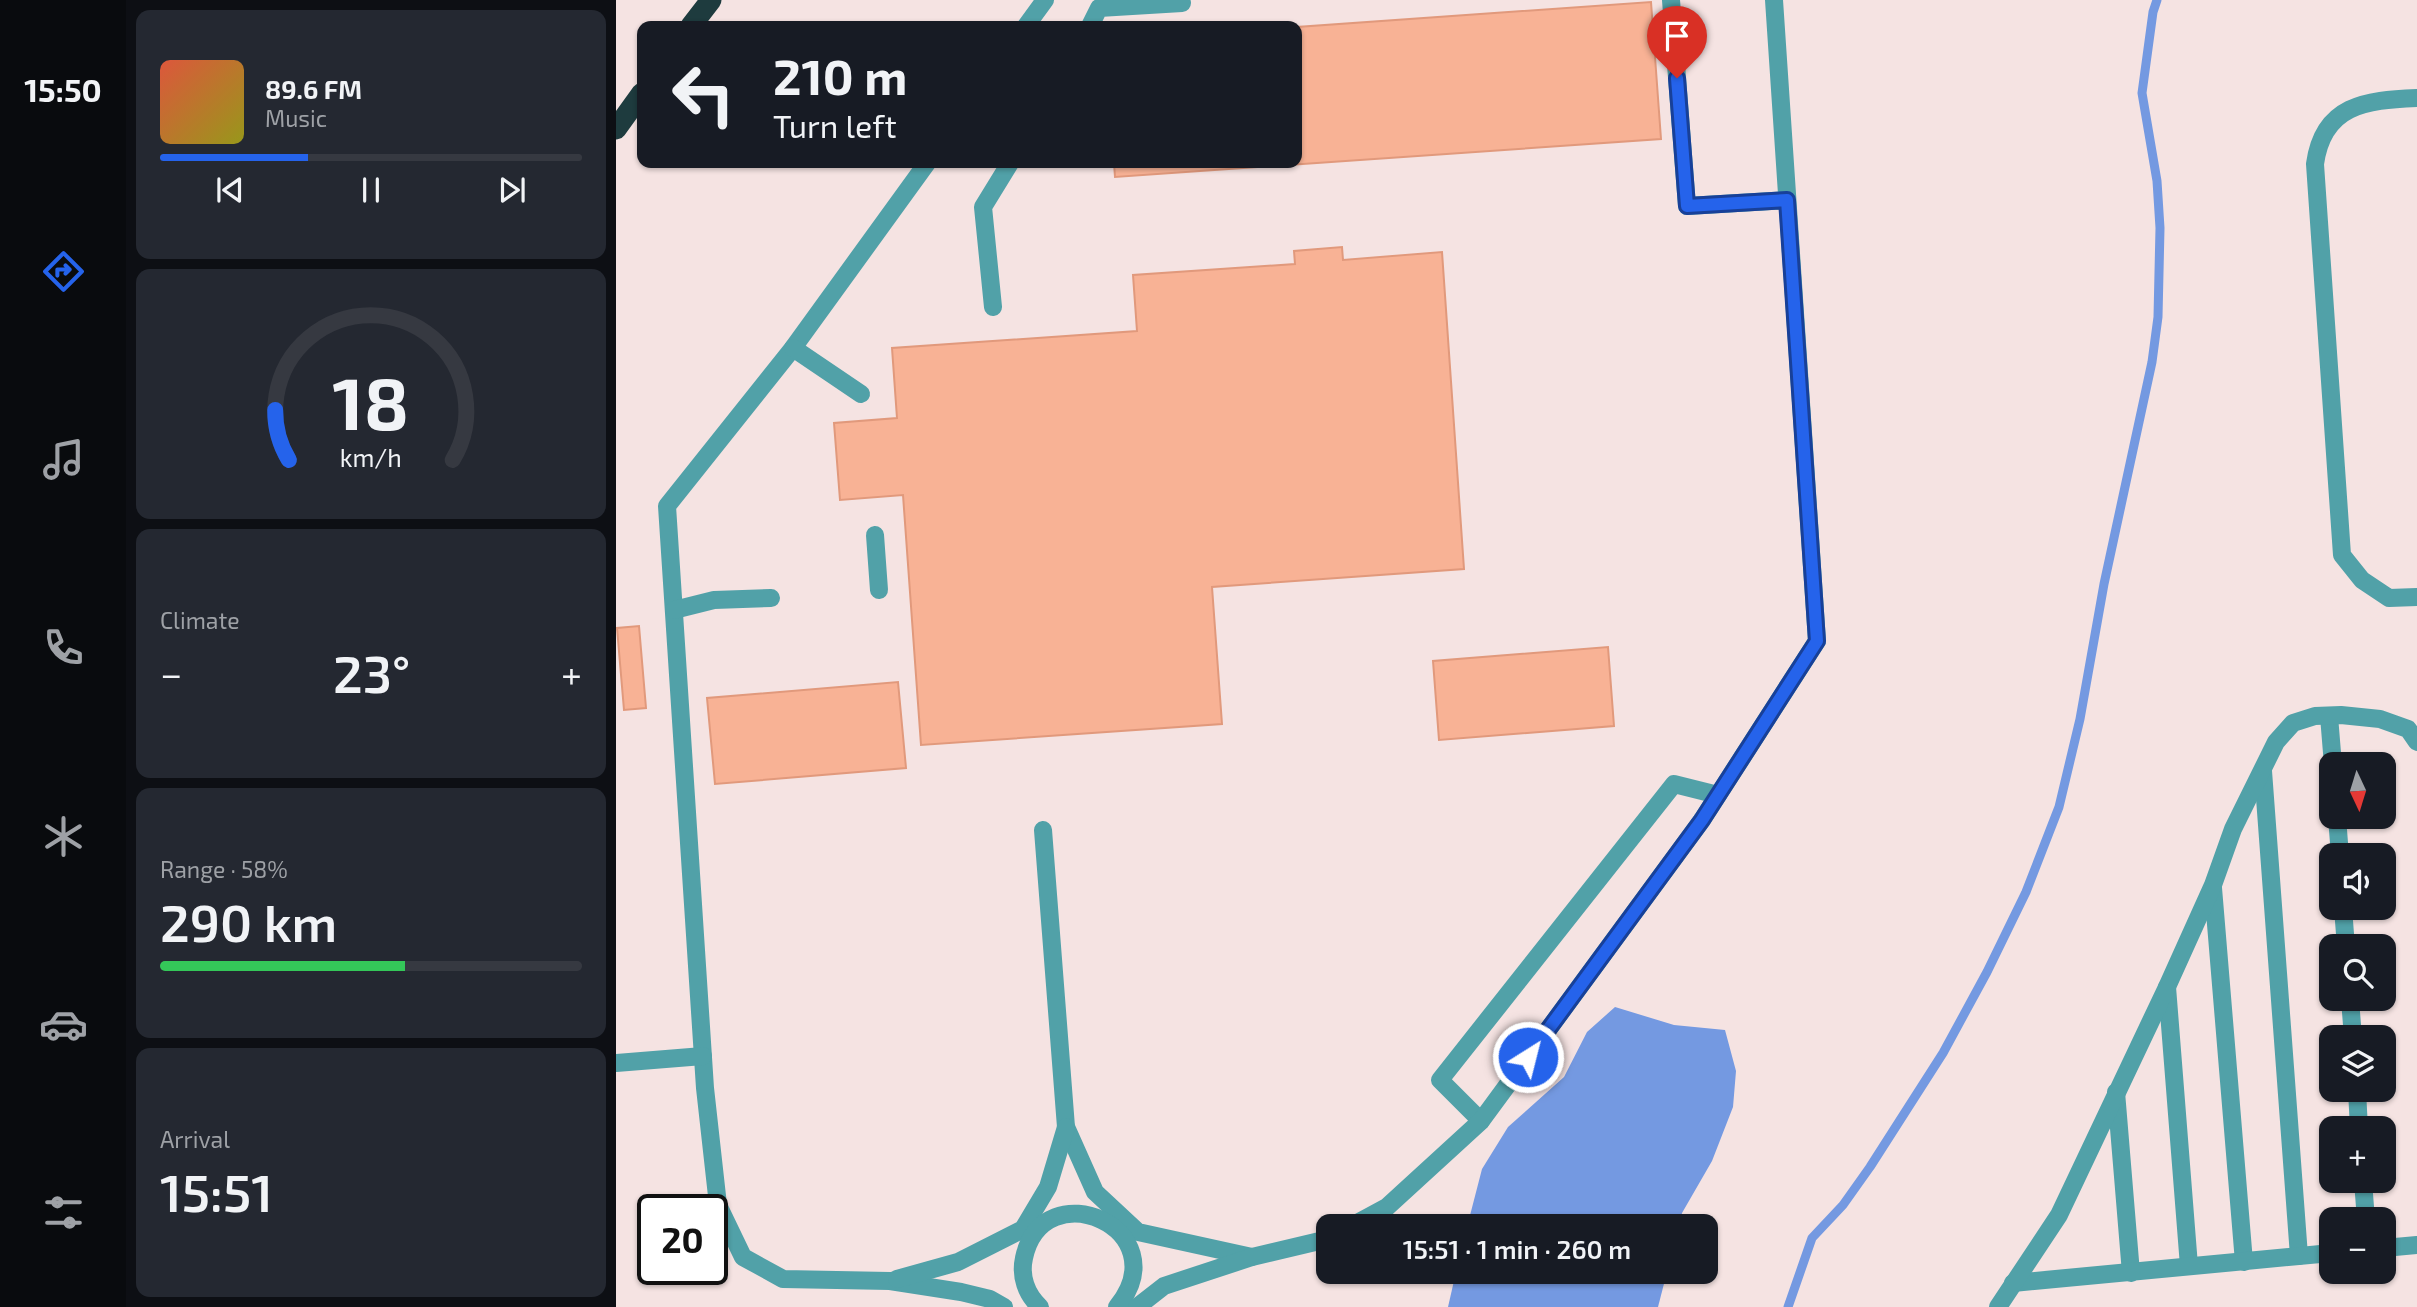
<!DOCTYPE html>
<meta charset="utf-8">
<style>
:root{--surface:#171b24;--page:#242831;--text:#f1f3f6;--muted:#9ea1a6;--line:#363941;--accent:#2563eb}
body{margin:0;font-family:"Exo 2",sans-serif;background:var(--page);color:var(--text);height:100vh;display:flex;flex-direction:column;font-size:26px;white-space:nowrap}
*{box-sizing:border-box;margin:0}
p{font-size:23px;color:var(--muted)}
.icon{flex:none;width:38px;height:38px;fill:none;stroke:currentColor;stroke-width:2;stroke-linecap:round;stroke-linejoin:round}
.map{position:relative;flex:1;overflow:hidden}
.panel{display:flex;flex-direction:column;gap:10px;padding:10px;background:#0d0f14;width:490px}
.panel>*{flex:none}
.hud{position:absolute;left:21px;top:21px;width:665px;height:147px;border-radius:14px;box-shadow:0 2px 5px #0004;background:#171b24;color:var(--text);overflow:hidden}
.needle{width:46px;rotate:176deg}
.tools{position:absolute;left:1703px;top:752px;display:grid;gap:14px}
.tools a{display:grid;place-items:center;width:77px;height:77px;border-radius:14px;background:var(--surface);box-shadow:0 2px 5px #0004;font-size:35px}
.speed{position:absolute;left:21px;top:1194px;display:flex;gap:14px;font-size:35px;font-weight:700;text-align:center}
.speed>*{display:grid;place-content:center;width:91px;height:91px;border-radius:50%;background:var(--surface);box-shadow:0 2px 5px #0004;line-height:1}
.speed .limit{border:4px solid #111;border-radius:10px;background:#fff;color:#111}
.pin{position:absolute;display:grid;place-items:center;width:60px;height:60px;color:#fff;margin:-72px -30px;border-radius:50% 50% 50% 0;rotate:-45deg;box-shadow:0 0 7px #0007}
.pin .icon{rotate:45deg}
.me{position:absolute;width:77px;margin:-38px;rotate:36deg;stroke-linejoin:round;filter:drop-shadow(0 0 5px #0008)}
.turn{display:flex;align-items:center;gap:24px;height:147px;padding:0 21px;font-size:32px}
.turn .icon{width:91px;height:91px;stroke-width:2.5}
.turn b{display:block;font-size:49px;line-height:60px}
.big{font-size:52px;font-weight:600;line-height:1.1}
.panel .card{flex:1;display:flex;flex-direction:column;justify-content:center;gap:10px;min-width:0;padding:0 24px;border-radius:14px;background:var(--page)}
.panel .dial{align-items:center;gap:0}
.dial svg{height:182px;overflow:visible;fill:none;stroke:var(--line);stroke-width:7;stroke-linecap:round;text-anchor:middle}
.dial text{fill:var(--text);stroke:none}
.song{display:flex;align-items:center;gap:21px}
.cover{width:84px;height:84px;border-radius:10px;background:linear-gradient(135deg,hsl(10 70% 55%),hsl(60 70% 35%))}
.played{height:7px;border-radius:4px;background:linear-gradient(90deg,var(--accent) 35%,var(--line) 35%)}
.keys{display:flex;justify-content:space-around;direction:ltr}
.heat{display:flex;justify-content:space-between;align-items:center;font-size:38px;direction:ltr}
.charge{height:10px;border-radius:5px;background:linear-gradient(90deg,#34c759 58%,var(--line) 0)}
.trip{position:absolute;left:700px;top:1214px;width:402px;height:70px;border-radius:14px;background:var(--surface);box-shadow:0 2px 5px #0004;font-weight:600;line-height:70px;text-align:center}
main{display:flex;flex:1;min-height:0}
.menu{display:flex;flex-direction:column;width:126px;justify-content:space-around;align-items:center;background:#090b0e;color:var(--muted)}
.menu .icon{width:49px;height:49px}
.menu .selected{color:var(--accent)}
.menu b{font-size:32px;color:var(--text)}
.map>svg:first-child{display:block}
</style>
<main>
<nav class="menu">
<b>15:50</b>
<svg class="icon selected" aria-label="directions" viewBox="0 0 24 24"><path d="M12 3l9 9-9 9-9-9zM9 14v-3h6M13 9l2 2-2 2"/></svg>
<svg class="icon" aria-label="music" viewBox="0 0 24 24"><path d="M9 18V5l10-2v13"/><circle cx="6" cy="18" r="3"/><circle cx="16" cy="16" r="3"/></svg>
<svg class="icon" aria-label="phone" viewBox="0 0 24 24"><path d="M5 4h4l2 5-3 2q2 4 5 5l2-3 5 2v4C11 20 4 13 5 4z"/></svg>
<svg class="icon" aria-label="climate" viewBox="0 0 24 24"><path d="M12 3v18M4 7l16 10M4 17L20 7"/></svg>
<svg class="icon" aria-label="car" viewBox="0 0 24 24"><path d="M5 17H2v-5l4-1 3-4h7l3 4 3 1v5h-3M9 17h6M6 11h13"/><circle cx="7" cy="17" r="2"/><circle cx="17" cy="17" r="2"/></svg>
<svg class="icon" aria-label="filters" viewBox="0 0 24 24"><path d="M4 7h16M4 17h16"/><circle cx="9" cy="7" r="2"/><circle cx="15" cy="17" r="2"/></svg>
</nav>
<section class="panel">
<div class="card">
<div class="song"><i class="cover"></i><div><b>89.6 FM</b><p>Music</p></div></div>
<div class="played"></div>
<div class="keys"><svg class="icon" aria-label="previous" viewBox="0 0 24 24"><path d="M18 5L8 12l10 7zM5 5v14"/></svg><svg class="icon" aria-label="pause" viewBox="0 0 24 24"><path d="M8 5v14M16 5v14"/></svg><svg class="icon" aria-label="next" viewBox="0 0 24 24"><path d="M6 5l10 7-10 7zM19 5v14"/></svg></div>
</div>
<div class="card dial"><svg viewBox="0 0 100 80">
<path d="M14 69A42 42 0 1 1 86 69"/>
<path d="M14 69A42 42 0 0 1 8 47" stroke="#2563eb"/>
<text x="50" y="56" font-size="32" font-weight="700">18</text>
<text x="50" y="72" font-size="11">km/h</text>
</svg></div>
<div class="card"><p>Climate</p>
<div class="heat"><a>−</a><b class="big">23°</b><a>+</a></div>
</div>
<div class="card"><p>Range · 58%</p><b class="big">290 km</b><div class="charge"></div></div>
<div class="card"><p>Arrival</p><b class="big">15:51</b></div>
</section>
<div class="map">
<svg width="1801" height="1307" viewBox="0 0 1801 1307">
<rect width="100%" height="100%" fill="#f5e3e2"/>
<g fill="#7499e1">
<polygon points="999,1007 1058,1025 1109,1030 1120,1071 1117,1107 1096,1161 1066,1213 1063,1227 851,1227 866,1169 892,1127 948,1077 971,1032"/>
<polygon points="840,1272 1051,1272 1042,1307 832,1307"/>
</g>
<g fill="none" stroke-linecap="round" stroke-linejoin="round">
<polyline stroke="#7499e1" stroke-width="9" points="1172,1307 1196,1238 1227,1205 1254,1167 1327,1053 1371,972 1410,892 1443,807 1464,719 1488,584 1536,362 1542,317 1544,228 1541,181 1526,93 1537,12 1541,0"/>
</g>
<g fill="#f8b295" stroke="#e1997c" stroke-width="2">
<polygon points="1035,2 1045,139 499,177 498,163 681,163 681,27"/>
<polygon points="726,247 727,260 826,252 848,569 596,587 606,724 305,745 287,495 224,500 218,423 281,418 276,348 521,331 517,275 679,264 678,251"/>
<polygon points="23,626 30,708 8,710 1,628"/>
<polygon points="992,647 998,726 823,740 817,661"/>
<polygon points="282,682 290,768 99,784 91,698"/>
</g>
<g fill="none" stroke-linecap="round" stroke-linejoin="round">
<g stroke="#51a1a8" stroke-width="18">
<polyline points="1055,0 1071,206 1171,200"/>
<polyline points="410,26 429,0"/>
<polyline points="474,26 483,8 566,3"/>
<path d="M1801,98c-52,2 -94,7 -102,66l27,391 20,25 27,18 28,-1"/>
<polyline points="311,163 177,348 51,506 89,1088 102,1205 127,1257 167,1279 274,1281 345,1292 374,1299 388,1307"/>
<polyline points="377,307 367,207 394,163"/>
<polyline points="177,348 245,394"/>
<polyline points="259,535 263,590"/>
<polyline points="58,610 98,600 155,598"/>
<polyline points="1713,716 1717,765"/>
<polyline points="1647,771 1683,1256"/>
<polyline points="1721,817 1724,856"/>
<polyline points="427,830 450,1127 479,1192 522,1232 636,1257"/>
<polyline points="1597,888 1628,1262"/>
<polyline points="1727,908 1730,947"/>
<polyline points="1551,987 1573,1266"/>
<polyline points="1734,999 1737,1038"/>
<polyline points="0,1063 87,1056"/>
<polyline points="1741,1090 1743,1129"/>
<polyline points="1500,1092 1515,1273"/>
<polyline points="865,1121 824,1080 1058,784 1102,795"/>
<polyline points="1747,1181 1750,1220"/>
<polyline points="734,1227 771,1207 865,1121 1086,820 1201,641 1158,0"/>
<polyline points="1768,1248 1801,1245"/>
<polyline points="281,1279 342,1262 407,1229 432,1187 450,1127"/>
<polyline points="1397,1283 1715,1253"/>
<path d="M424,1307c-14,-13 -20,-31 -16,-49 19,-89 156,-29 93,49"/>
<polyline points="521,1307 548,1286 636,1257 712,1239"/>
<polyline points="1382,1307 1443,1215 1551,987 1597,885 1617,829 1660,742 1677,723 1699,716 1725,715 1764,719 1792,729 1801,742"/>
</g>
<g stroke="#1e3b3e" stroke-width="21">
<polyline points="75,26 95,0"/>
<polyline points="0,129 26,93"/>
</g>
</g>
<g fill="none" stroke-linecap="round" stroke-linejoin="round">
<g stroke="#184099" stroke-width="18">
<polyline id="route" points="912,1057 1086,820 1201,641 1171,200 1071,206 1061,78"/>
</g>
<use href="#route" stroke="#2563eb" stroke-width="12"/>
</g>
</svg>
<div class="tools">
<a><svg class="needle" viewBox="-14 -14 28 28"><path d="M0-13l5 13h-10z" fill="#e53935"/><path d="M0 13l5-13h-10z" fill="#9ea1a6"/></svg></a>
<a><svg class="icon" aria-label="sound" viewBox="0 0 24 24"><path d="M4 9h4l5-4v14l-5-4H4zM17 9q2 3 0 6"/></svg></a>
<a><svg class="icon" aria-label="search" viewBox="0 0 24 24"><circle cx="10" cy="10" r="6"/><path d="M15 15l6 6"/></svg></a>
<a><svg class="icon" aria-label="layers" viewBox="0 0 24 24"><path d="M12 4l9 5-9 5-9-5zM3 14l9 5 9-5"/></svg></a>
<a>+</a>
<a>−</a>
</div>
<div class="speed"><div class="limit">20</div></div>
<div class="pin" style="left:1061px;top:78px;background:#d93025"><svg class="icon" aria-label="arrive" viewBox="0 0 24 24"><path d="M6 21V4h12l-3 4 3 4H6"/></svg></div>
<svg class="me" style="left:912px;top:1057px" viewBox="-20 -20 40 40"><circle r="17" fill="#2563eb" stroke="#fff" stroke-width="3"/><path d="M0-11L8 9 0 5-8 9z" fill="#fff"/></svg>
<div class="trip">15:51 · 1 min · 260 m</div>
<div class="hud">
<div class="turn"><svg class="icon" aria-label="left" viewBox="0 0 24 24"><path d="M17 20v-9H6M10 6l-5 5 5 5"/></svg><div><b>210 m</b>Turn left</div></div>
</div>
</div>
</main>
